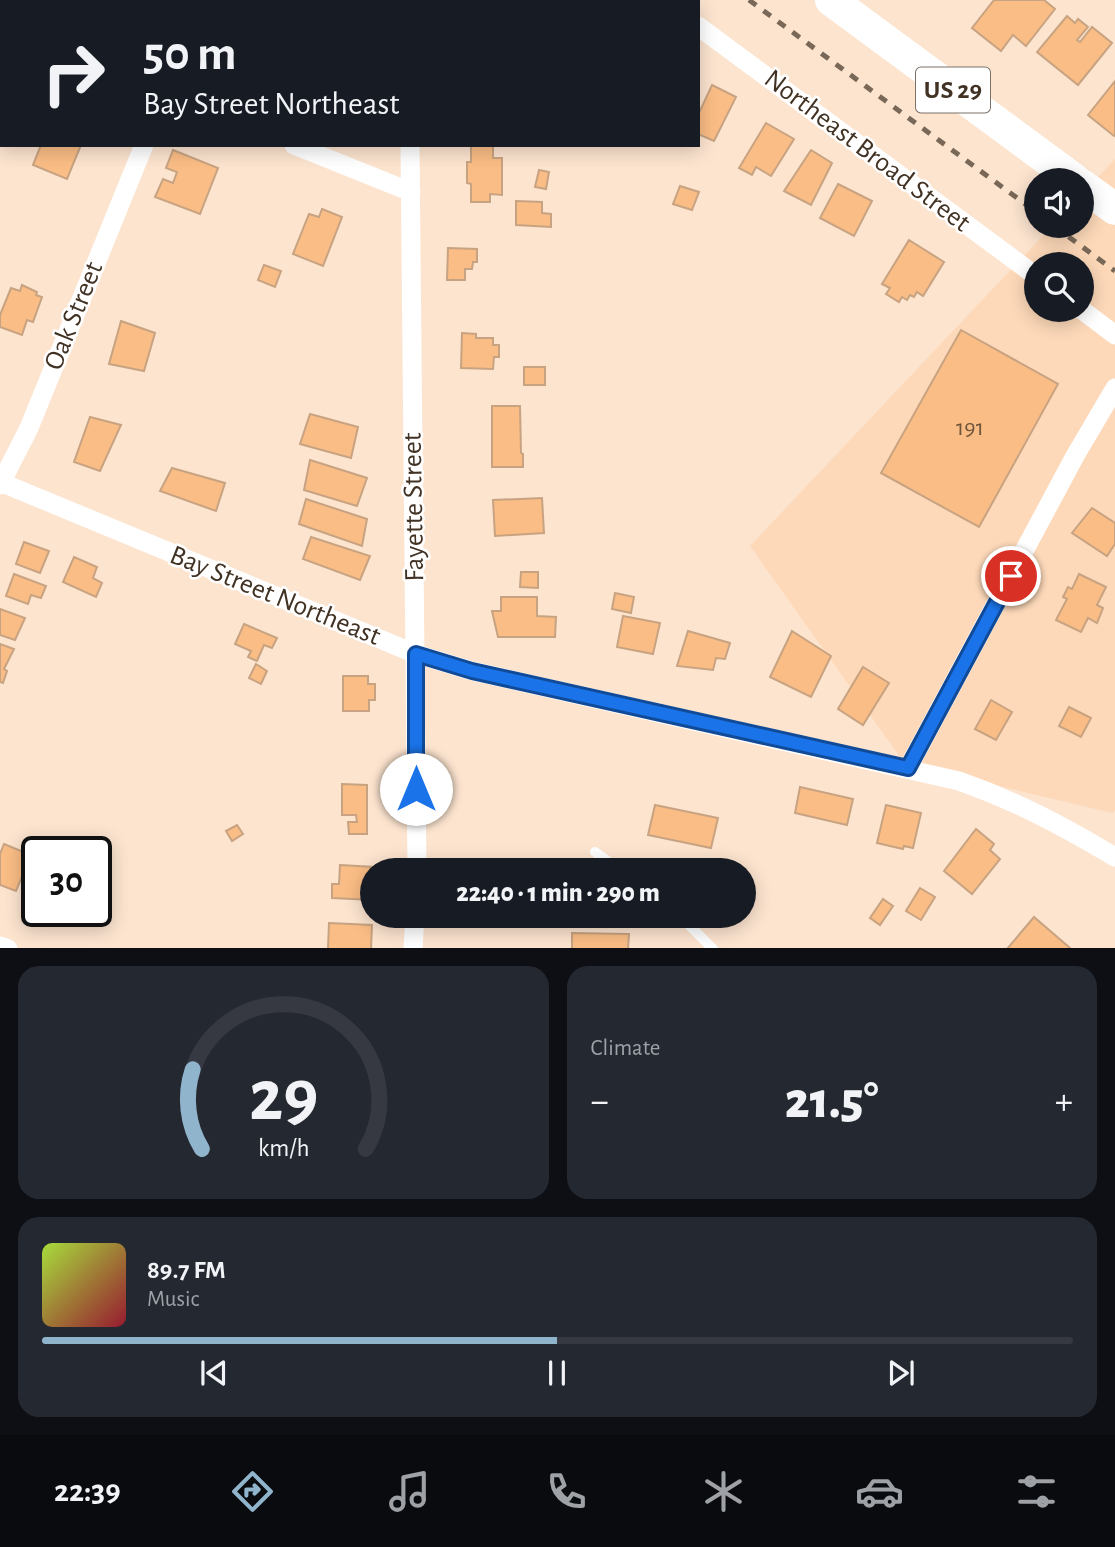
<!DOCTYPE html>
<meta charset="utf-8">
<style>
:root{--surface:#171b24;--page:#242831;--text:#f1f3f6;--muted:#9ea1a6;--line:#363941;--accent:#91b4cd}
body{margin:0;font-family:"Alegreya Sans",sans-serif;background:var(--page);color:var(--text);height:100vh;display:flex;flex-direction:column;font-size:26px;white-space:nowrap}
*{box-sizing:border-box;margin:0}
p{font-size:23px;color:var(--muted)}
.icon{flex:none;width:38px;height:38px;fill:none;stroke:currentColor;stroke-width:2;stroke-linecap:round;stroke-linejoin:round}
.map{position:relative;height:948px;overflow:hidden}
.details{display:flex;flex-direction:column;gap:18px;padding:18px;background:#0d0f14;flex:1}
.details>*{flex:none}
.hud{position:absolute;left:0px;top:0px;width:700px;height:147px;box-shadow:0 4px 18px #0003;background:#171b24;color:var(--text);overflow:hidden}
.tools{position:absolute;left:1024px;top:168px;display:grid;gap:14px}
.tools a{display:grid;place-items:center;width:70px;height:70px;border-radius:50%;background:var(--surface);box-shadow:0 4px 18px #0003;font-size:35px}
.speed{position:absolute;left:21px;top:836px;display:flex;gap:14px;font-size:35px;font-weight:700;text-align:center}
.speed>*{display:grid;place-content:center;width:91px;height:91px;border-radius:50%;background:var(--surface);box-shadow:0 4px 18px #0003;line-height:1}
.speed .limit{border:4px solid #111;border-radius:10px;background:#fff;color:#111}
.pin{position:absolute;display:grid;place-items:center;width:60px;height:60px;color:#fff;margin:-30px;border:4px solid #fff;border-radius:50%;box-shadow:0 2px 7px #0007}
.me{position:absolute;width:77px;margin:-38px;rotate:0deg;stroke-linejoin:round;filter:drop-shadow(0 0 5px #0008)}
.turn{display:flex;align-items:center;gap:24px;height:147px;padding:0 28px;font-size:32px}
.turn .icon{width:91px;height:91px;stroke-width:2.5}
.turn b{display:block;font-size:49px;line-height:60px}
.big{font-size:52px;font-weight:800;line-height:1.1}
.details .widget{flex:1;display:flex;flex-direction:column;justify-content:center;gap:10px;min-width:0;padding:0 24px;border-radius:21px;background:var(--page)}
.details .dial{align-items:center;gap:0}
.dial svg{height:182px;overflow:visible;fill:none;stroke:var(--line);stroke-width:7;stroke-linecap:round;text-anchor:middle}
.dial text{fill:var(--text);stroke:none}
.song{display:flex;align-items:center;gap:21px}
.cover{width:84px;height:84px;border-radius:10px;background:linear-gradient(135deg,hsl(80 70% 55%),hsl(350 70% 35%))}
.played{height:7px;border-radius:4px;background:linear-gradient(90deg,var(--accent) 50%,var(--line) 50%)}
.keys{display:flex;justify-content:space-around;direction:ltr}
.heat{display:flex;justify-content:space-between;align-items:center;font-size:38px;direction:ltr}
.details .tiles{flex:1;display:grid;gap:18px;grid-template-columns:1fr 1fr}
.widget:last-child{grid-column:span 2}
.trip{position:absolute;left:360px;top:858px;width:396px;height:70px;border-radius:35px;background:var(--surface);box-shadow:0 4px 18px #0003;font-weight:800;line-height:70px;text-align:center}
.tab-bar{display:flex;height:112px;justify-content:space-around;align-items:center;background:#090b0e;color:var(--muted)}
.tab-bar .icon{width:49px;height:49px}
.tab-bar .current{color:var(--accent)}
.tab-bar b{font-size:32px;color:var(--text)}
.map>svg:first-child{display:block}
</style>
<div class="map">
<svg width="1115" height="949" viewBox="0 0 1115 949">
<rect width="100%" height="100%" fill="#fce4cf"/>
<path fill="#fdd9b9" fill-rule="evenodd" d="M1115,159v651l-2,3 -208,-49 -155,-218 302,-320h30v-32zM1036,264h46v46h-46z"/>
<g fill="#fabd85" stroke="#c8a382" stroke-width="2">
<polygon points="994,0 1044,0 1055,9 1026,46 1013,35 1001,51 972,28"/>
<polygon points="1067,16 1075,23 1078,19 1088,27 1077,40 1080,42 1092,27 1112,43 1078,85 1037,52"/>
<polygon points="1115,81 1115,135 1114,136 1088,115"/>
<polygon points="712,85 736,97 714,141 698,134 698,115"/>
<polygon points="766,123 794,139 771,176 756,167 752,175 739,168"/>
<polygon points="41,145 81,145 67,179 33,165"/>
<polygon points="471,145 493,145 493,158 502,158 502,195 490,194 490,202 471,202 471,184 467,183 467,162 471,162"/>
<polygon points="173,150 218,168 200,214 155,197 163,179 173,183 177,172 166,168"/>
<polygon points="811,150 832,163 811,205 784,191"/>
<polygon points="539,170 549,172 546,189 535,187"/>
<polygon points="838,184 872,201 854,236 820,218"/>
<polygon points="680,186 699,192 692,210 673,204"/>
<polygon points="516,201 542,202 542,213 551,214 551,227 516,225"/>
<polygon points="322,209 342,217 323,266 293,254 309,214 319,217"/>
<polygon points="909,240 944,262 923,296 917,292 914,297 910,295 907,300 902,297 899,302 886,294 890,288 882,284"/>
<polygon points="448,248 477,249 477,262 473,262 472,269 465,269 465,280 447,280"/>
<polygon points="264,265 281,271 275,287 258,280"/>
<polygon points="22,285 37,292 36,295 42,297 33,322 27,320 22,335 0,327 0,315 11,288 20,291"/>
<polygon points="121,321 155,333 144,371 109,364"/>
<polygon points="961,330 1058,384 979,527 881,473"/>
<polygon points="462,333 476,334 476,338 493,338 493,345 499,345 499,357 494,357 493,369 461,368"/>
<rect x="524" y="367" width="21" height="18"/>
<polygon points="492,406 520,406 521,453 523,454 523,467 492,467"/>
<polygon points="310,414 358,427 351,458 300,444"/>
<polygon points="90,417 121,425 100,471 74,462"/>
<polygon points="310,460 367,478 357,506 304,490"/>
<polygon points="172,468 225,483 216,511 160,491"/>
<polygon points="542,498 544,533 495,536 493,500"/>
<polygon points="306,499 367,519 362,546 299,524"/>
<polygon points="1092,508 1115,523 1115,544 1107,556 1072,533"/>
<polygon points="311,537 370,556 360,580 303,559"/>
<polygon points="24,542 49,551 40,573 16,564"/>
<polygon points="74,557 97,567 93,578 102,583 96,597 63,582"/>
<polygon points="521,572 538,572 538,588 520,587"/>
<polygon points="14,574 46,586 41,598 31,595 28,604 6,596"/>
<polygon points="1079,574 1106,587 1097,605 1103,608 1097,623 1088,618 1081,632 1056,620 1067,599 1063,597 1068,587 1072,589"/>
<polygon points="615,593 634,597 631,613 612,609"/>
<polygon points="501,597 537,597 537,616 556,617 555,637 498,637 492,611 501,611"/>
<polygon points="0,609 25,618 15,640 0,635"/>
<polygon points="623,616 660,623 653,654 617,647"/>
<polygon points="244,624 277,638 272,648 264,645 257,661 248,657 251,651 235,644"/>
<polygon points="688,631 730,643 725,659 716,658 713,670 677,666"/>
<polygon points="792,631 831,656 811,697 770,677"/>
<polygon points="0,644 14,649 4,669 7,671 3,683 0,682"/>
<polygon points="256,664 267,671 261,684 249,678"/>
<polygon points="863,667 889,683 863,725 838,709"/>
<polygon points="343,676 368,676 368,684 375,684 375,700 369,700 369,711 343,711"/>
<polygon points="991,700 1012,712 996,740 975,729"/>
<polygon points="1069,707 1091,718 1081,737 1059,726"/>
<polygon points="342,784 367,785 367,834 349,834 348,822 357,822 356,815 342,815"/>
<polygon points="800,787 853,799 847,825 795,813"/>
<polygon points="655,805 718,818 711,848 648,835"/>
<polygon points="886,805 921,813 913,848 904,846 903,849 877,843"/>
<polygon points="237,825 243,834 232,841 226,831"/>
<polygon points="976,829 994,844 990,850 1000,859 972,894 944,871"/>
<polygon points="4,844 31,855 16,891 0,885 0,854"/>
<polygon points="340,865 374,867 372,900 332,898 332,884 339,884"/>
<polygon points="920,888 935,897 921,920 906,911"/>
<polygon points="883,899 893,906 880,925 870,918"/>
<polygon points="1034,917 1070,948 1070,949 1007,949"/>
<polygon points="329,923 372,925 371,949 328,949"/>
<polygon points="572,933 629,934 628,949 572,949"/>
</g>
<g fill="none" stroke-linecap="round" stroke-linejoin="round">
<g stroke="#fff" stroke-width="10">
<polyline points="595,852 620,870"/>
<polyline points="679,915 713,949"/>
</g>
<g stroke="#fff" stroke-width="19">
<polyline points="408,0 408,2"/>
<polyline points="664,0 666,2"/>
<polyline points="698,26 1036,276"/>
<polyline points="0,27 2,27"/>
<polyline points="294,145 411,192"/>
<polyline points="410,145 417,870"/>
<polyline points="1082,310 1115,335"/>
<path d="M0,482l416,172 56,17 487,110c57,20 104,45 156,76"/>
<polyline points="0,485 29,428 144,145"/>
<polyline points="908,768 1075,456 1115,388"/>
<polyline points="0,946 8,949"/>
<polyline points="413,949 415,915"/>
</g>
<g stroke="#fff" stroke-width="32">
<polyline points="831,0 1075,180"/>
<polyline points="1082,185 1115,209"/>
</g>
<g stroke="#796857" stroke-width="5" stroke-dasharray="9 9" stroke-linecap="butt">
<polyline points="749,0 1036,212"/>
<polyline points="1054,226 1115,271"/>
</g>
</g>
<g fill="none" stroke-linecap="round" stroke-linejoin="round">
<g stroke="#114b97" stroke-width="18">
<polyline id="route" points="416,789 416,654 472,671 908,768 1011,576"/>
</g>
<use href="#route" stroke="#1a73e8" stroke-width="12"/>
</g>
<g text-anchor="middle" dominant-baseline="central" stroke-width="5" stroke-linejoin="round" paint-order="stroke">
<g font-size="24" fill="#6f553c">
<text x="970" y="428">191</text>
</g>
<rect fill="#fff" stroke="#7a7066" stroke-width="2" x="916" y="67.5" width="74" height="45" rx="5"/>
<g font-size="26" font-weight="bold" fill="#413224">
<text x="953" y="90">US 29</text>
</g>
<g font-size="28" fill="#413224" stroke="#fff">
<text transform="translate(867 151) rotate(37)">Northeast Broad Street</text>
<text transform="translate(74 316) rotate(-68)">Oak Street</text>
<text transform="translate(414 507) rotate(-91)">Fayette Street</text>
<text transform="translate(275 596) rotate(22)">Bay Street Northeast</text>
</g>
</g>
</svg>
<div class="tools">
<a><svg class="icon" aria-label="sound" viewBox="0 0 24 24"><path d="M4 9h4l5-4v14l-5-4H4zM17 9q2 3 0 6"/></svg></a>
<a><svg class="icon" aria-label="search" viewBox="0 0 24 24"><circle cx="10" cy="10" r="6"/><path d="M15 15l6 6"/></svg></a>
</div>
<div class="speed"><div class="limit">30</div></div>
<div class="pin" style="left:1011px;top:576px;background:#d93025"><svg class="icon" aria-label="arrive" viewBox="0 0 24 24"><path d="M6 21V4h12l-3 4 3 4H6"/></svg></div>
<svg class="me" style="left:416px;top:789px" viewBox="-20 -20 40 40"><circle r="19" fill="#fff"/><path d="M0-13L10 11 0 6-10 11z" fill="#1a73e8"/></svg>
<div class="trip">22:40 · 1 min · 290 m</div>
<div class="hud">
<div class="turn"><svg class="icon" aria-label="right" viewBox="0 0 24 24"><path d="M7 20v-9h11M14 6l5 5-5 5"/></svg><div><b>50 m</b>Bay Street Northeast</div></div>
</div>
</div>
<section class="details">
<div class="tiles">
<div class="widget dial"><svg viewBox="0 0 100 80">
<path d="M14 69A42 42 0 1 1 86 69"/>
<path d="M14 69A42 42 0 0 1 10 34" stroke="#91b4cd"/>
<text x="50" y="56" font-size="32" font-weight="700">29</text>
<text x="50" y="72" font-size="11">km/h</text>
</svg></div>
<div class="widget"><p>Climate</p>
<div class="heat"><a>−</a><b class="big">21.5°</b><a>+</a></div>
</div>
<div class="widget">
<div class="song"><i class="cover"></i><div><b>89.7 FM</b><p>Music</p></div></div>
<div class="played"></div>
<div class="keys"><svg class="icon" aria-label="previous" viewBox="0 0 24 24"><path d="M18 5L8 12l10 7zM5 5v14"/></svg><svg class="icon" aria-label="pause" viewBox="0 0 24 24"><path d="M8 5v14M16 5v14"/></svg><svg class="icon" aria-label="next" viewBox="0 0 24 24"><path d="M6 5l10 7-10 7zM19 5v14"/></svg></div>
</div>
</div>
</section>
<nav class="tab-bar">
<b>22:39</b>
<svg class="icon current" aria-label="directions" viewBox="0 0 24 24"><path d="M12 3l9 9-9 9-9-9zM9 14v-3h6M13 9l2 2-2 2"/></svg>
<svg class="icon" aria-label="music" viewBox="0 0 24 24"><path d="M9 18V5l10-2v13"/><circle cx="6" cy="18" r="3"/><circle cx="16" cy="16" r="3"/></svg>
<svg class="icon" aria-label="phone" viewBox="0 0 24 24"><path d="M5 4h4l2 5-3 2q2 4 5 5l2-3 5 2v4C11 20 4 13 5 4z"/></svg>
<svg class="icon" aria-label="climate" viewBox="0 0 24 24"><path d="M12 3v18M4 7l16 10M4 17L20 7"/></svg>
<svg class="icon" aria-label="car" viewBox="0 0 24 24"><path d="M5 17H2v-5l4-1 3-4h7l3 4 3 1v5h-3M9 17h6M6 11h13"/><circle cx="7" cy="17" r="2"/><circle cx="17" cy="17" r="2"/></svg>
<svg class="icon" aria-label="filters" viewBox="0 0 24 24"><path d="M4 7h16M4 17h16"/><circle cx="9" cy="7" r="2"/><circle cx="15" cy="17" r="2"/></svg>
</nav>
